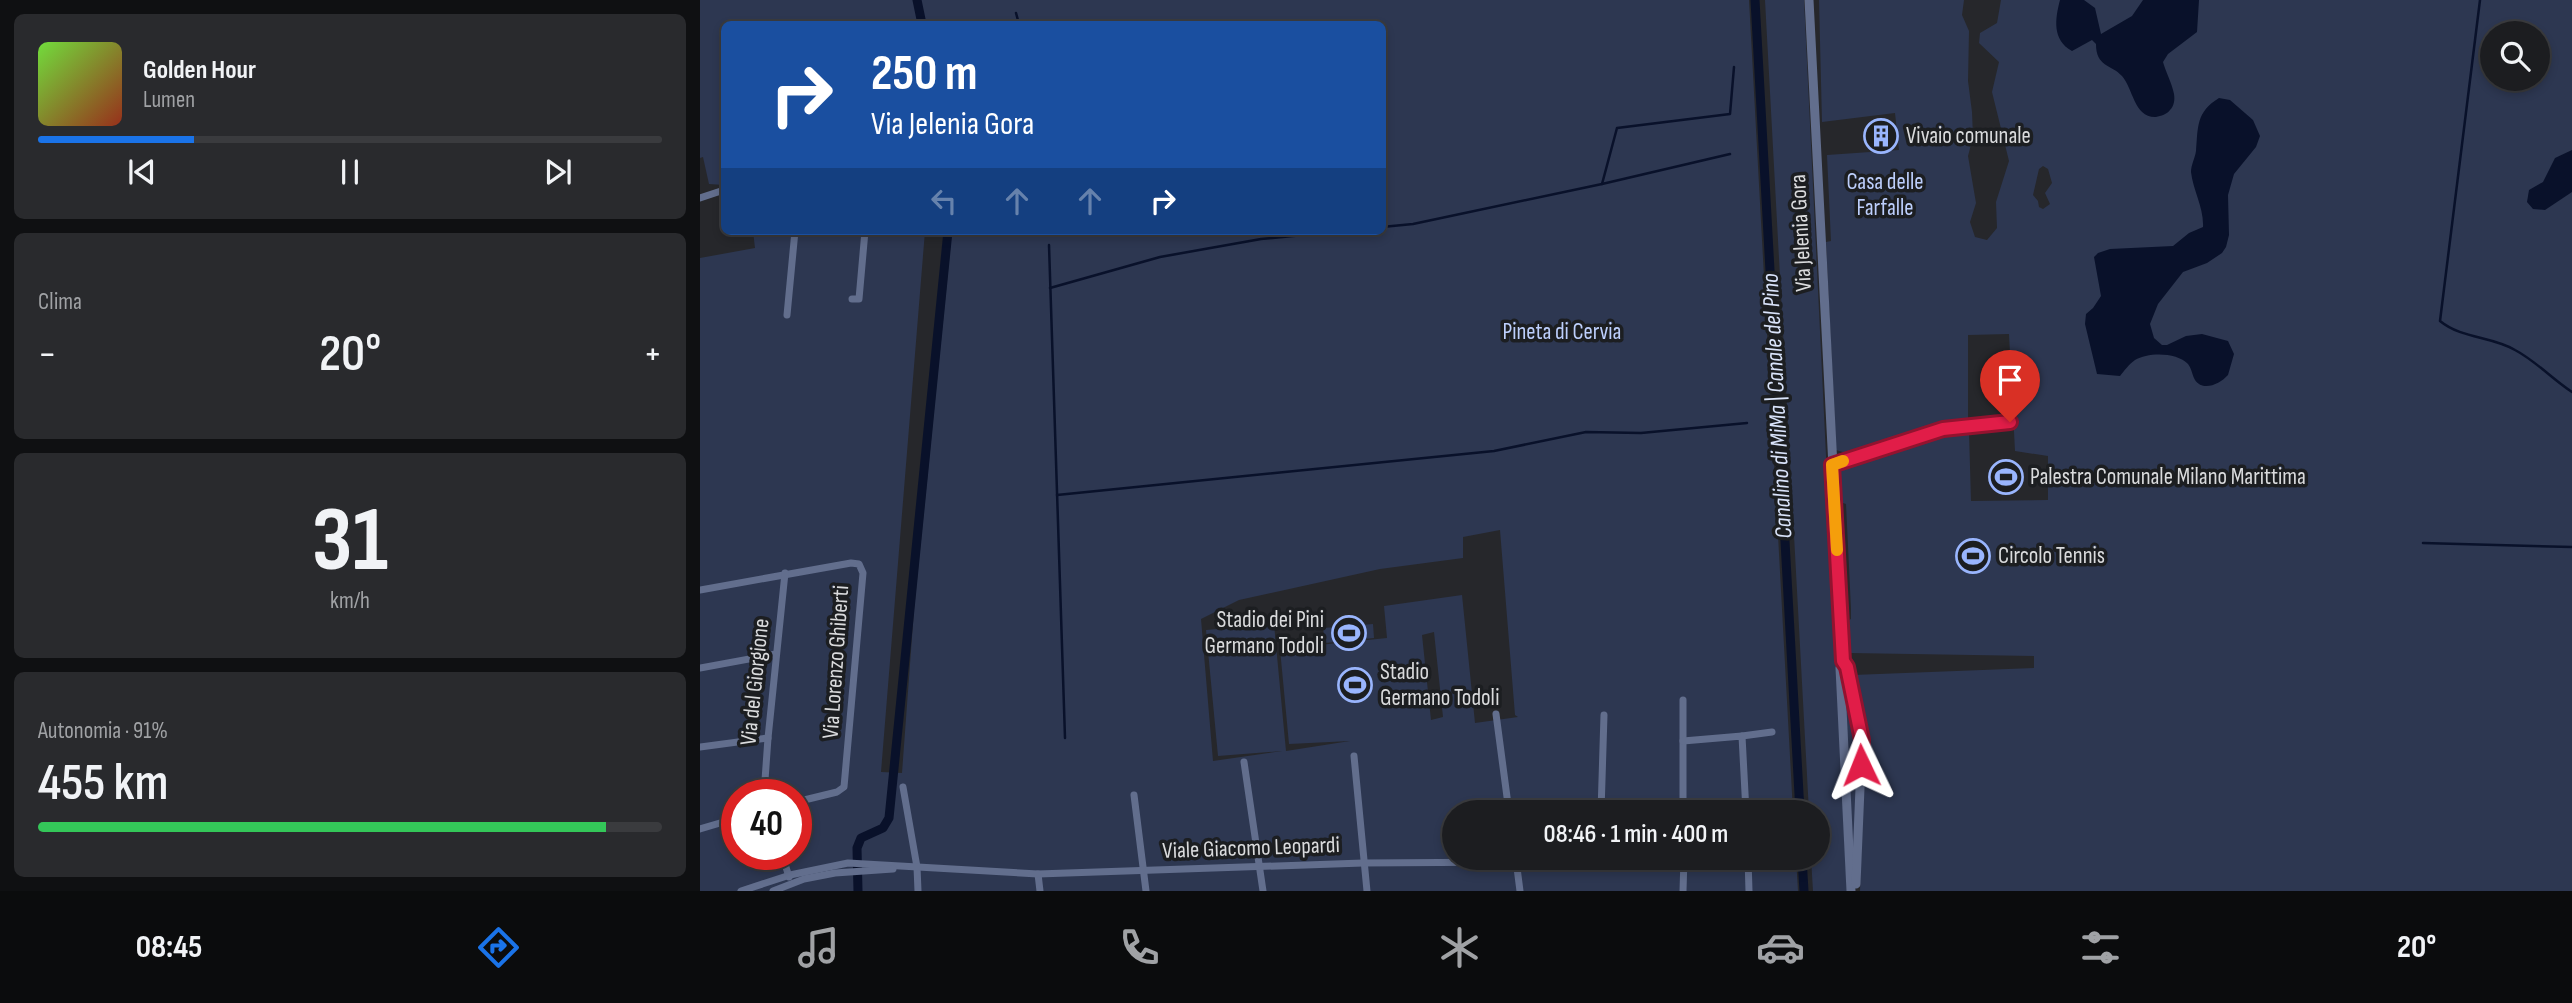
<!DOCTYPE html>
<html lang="it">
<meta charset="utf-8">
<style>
:root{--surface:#1c1d20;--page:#292a2d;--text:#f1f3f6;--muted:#a0a2a5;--line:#3a3b3e;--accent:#1a73e8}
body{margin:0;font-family:"Sofia Sans Condensed",sans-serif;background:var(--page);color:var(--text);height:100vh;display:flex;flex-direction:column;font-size:26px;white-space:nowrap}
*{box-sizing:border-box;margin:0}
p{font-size:23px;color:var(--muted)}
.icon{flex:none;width:38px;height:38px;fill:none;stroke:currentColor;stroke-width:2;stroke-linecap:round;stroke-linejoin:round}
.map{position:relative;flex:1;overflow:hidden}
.details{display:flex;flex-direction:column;gap:14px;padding:14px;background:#0f1012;width:700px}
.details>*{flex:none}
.guide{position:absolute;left:21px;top:21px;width:665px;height:214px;border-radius:10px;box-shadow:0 4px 10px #0003,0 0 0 2px var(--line);background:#1a4fa0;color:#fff;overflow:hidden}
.buttons{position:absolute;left:1780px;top:21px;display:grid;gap:14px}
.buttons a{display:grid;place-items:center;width:70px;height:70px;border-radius:50%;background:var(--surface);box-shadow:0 4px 10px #0003,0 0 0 2px var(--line);font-size:35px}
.speed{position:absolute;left:21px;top:779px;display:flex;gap:14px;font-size:35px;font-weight:700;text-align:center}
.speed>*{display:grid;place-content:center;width:91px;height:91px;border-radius:50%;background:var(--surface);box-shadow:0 4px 10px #0003,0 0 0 2px var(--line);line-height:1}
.speed .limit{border:10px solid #d22;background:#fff;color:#111}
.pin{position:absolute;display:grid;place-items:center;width:60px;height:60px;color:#fff;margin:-72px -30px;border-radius:50% 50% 50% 0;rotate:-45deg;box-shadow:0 0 7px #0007}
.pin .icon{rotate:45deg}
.me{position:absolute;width:77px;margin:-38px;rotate:358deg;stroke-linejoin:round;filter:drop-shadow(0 0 5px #0008)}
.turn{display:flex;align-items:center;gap:24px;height:147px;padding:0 35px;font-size:32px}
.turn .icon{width:91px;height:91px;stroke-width:2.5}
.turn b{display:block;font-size:49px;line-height:60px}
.lanes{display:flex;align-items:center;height:66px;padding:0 35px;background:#0003;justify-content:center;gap:35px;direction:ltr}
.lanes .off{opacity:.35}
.big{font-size:52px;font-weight:600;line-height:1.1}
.details .tile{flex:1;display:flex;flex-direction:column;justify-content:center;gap:10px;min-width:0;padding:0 24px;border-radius:10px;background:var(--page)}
.details .dial{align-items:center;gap:0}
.dial b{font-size:91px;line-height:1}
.song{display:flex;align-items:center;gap:21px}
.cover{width:84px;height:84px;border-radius:10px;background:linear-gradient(135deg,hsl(100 70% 55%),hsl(10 70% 35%))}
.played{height:7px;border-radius:4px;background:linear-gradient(90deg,var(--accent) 25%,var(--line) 25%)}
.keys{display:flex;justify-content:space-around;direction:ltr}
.heat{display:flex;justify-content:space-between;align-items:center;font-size:38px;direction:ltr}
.charge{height:10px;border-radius:5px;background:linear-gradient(90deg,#34c759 91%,var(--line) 0)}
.trip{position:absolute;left:742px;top:800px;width:388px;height:70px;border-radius:35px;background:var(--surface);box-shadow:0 4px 10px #0003,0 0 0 2px var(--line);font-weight:600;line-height:70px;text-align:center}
.tabs{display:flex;height:112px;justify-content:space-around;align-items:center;background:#0b0c0d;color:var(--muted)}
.tabs .icon{width:49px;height:49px}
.tabs .current{color:var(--accent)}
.tabs b{font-size:32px;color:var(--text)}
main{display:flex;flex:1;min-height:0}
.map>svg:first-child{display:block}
</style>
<main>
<section class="details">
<div class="tile">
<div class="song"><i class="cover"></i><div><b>Golden Hour</b><p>Lumen</p></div></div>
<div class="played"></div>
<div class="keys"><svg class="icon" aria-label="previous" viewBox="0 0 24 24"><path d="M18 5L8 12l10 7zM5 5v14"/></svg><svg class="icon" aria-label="pause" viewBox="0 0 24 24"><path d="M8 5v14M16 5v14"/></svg><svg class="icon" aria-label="next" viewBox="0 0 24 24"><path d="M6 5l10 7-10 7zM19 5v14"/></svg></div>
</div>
<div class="tile"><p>Clima</p>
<div class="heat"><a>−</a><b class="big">20°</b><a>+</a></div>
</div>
<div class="tile dial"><b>31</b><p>km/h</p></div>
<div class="tile"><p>Autonomia · 91%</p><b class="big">455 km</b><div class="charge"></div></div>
</section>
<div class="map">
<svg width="1872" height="891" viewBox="0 0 1872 891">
<rect width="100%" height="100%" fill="#26272b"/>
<g fill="#2d3751" fill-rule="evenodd">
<path d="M0,0h1049l44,812h-339v46h342l2,33h-1098v-633l55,-10 -2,-17h172l-44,541 21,1 12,-163 38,-379h430v-207h-658v161l-15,-1 -6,-27 -3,1zM800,530l15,185 3,2 -43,6 -13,-128 -78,11 3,32 -107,11 9,95 61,-3 -64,10 -12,-127 -68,6 12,126 64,-5 -69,10 -12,-142 38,-19 141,-31 83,-11v-21zM734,632l9,85 -12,3 -9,-85zM37,794h59v60h-59z"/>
<polygon points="1065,0 1104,0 1147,891 1113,891 1111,858 1118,858 1118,812 1109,812"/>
<path d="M1119,0h145l-2,15 7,16 -1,50 4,31 1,25 -5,19 8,47 -6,19 5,15 12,3 10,-12 -1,-26 13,-41 -17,-69 7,-30 -20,-19 1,-10 17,-10 4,-23h571v891h-712l5,-154 -12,-62 181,-7v-12l-184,-3 -3,-7v-25l4,-2v-10l-5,-105 -6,-2 -1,-34 77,-26 33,-9 17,-1h3l2,69 77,-1v-44l-33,-5 -6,-117 -41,1v88h-27l-95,30 -10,-3 -10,-208 5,-1 -4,-86 72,-5 -4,-37 -73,9zM1792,33h46v46h-46zM1343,166l5,3 4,14 -7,10 5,11 -7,5 -4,-2 -1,-6 -5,-6 6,-26z"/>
<polygon points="673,624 674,638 625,643 623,628"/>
<polygon points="1144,670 1158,744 1154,879"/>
</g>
<g fill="#09112a">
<path d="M1360,0h24l11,8 6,26 31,-18 11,-16h56l-2,32 -29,22 -5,8c3,11 9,21 11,32 1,6 0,12 -4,16 -3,4 -9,6 -14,7 -22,1 -23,-29 -34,-41 -11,-12 -26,-9 -26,-32l-4,-4 -20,11c-20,-11 -17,-32 -12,-51z"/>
<path d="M1519,98l11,2 23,20 7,16 -4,11 -22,27 -6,21 1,40 -3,12 -4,6 -15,10 -24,9 -25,32 -8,20 4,14 8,7h5l19,-9 16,-2 26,7 6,13 -6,21c-8,9 -25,17 -33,5 -3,-5 -3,-11 -7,-16 -11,-12 -40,-12 -53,-4 -6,4 -11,11 -15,16l-23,-2 -12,-50 1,-10 7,-6 8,-12 -7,-39 4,-4 12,-4 63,-3 16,-13 14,-6c1,-19 -10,-37 -12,-55 0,-7 4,-14 5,-21 2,-24 0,-39 23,-53z"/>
<polygon points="1872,150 1872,192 1845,210 1833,209 1827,202 1829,190 1843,182 1855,158"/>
</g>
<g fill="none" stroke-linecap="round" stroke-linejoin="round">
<g stroke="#09112a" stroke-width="2.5">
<path d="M1780,0l-40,321c22,18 51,15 75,29 21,11 37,29 57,42"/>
<polyline points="316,13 319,24"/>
<polyline points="902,184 917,128 1030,114 1034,67"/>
<polyline points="682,227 713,224 902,184 1030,154"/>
<polyline points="348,231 349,235"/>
<polyline points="349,245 365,738"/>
<polyline points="350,288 460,257 561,239 644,231"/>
<polyline points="357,495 794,451 886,432 941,433 1047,423"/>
<polyline points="1723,543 1872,547"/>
</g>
<g stroke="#09112a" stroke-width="9">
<polyline points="217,0 222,24"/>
<polyline points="1055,0 1100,812"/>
<polyline points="1102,858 1104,891"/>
<polyline points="158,891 157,848 161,838 183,828 189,818 248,231"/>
</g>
<g stroke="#626e8d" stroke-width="7">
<polyline points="0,198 24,190"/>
<polyline points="152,299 159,299 165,231"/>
<polyline points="87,315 95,231"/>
<polyline points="1132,465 1243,429 1310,422"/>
<polyline points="0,590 151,563 159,564 163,573 144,787 137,792 96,802"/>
<polyline points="0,668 76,654"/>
<polyline points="983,700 983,812"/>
<polyline points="796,714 809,812"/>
<polyline points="1042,736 1072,732"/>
<polyline points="983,741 1042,736 1046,812"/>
<polyline points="0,747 68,738"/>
<polyline points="654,756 667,891"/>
<polyline points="544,762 563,891"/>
<polyline points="203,787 217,867 218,891"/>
<polyline points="64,794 68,738 85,573"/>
<polyline points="434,795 446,891"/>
<polyline points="901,812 904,715"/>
<polyline points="0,829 37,818"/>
<polyline points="82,854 89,877"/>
<polyline points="1048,858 1049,891"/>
<polyline points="816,860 820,891"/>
<polyline points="338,874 340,891"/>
<polyline points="41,891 90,875 148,863 338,874 663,863 816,862 896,858"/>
<polyline points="73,891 104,879 135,873 193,869"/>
<polyline points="983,891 984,858"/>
</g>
<g stroke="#626e8d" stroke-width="9">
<polyline points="1109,0 1143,661 1140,668 1151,891"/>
<polyline points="1143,661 1147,668 1162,740 1156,884"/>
</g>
</g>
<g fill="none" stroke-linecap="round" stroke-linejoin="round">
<g stroke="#92132f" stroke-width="18">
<polyline id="route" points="1161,765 1162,740 1147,667 1143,661 1132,465 1243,429 1310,422"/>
</g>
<use href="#route" stroke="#e11d48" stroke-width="12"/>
<polyline stroke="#f59e0b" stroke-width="12" points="1137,550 1132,465 1143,461"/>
</g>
<defs>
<g id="building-ring" transform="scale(1.75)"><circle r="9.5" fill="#1c1e21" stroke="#99b5fd" stroke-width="1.5"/><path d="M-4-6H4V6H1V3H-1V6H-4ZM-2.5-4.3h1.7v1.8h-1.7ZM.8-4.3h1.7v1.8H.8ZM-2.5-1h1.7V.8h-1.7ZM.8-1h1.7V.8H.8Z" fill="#99b5fd"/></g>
<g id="stadium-ring" transform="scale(1.75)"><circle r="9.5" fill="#1c1e21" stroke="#99b5fd" stroke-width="1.5"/><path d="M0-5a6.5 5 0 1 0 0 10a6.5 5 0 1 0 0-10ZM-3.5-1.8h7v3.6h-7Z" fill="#99b5fd"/></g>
</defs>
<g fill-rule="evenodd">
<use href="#building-ring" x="1181" y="136"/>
<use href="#stadium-ring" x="1306" y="477"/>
<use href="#stadium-ring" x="1273" y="556"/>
<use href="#stadium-ring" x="649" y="633"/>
<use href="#stadium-ring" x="655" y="685"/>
</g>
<g text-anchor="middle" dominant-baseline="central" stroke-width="7" stroke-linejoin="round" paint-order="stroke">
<g font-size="23" fill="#dadbdd" stroke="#1c1e21" text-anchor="start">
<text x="1206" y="136">Vivaio comunale</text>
<text x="1330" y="477">Palestra Comunale Milano Marittima</text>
<text x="1298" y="556">Circolo Tennis</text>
<text x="624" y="620" text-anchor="end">Stadio dei Pini<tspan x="624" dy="26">Germano Todoli</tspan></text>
<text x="680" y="672">Stadio<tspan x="680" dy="26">Germano Todoli</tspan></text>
</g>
<g font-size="23" fill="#bdcffc" stroke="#1c1e21">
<text x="1185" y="182">Casa delle<tspan x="1185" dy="26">Farfalle</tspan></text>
<text x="862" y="332">Pineta di Cervia</text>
</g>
<g font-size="23" fill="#dadbdd" stroke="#1c1e21">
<text transform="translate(1101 233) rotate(-93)">Via Jelenia Gora</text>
<text transform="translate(136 662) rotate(-86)">Via Lorenzo Ghiberti</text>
<text transform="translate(55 682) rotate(-84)">Via del Giorgione</text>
<text transform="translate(551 848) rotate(-2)">Viale Giacomo Leopardi</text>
</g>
<g font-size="24" font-style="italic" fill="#dae4fb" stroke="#1c1e21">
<text transform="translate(1077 406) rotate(-93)">Canalino di MiMa | Canale del Pino</text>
</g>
</g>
</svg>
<div class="buttons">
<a><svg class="icon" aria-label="search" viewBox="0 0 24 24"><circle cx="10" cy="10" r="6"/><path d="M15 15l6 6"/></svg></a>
</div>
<div class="speed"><div class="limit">40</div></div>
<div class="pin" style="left:1310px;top:422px;background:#d93025"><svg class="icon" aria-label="arrive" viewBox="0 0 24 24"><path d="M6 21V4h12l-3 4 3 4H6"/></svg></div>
<svg class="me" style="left:1161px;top:765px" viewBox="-20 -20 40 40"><path d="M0-17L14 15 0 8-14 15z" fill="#e11d48" stroke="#fff" stroke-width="4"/></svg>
<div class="trip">08:46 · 1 min · 400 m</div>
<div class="guide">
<div class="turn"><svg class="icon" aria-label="right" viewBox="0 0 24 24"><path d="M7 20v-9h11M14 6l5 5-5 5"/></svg><div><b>250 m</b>Via Jelenia Gora</div></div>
<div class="lanes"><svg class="icon off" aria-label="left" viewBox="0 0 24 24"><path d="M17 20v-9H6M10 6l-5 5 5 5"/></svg><svg class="icon off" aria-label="ahead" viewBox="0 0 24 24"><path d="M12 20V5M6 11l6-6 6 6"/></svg><svg class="icon off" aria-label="ahead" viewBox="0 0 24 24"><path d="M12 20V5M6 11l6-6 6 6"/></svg><svg class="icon" aria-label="right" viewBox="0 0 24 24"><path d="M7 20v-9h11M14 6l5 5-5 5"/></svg></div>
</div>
</div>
</main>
<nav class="tabs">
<b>08:45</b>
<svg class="icon current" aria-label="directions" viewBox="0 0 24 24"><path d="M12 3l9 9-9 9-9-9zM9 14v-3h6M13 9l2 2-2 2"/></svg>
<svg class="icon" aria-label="music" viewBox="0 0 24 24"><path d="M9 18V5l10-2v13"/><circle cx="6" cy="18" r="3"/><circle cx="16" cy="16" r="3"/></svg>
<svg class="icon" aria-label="phone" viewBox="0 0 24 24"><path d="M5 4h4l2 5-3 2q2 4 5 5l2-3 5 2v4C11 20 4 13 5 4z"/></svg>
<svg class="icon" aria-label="climate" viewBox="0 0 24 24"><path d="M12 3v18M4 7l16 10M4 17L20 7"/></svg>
<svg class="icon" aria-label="car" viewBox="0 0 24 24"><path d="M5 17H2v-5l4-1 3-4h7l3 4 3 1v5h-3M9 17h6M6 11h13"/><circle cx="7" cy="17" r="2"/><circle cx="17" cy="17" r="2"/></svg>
<svg class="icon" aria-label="filters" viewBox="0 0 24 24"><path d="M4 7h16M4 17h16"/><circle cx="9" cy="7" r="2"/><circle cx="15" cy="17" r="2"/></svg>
<b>20°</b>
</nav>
